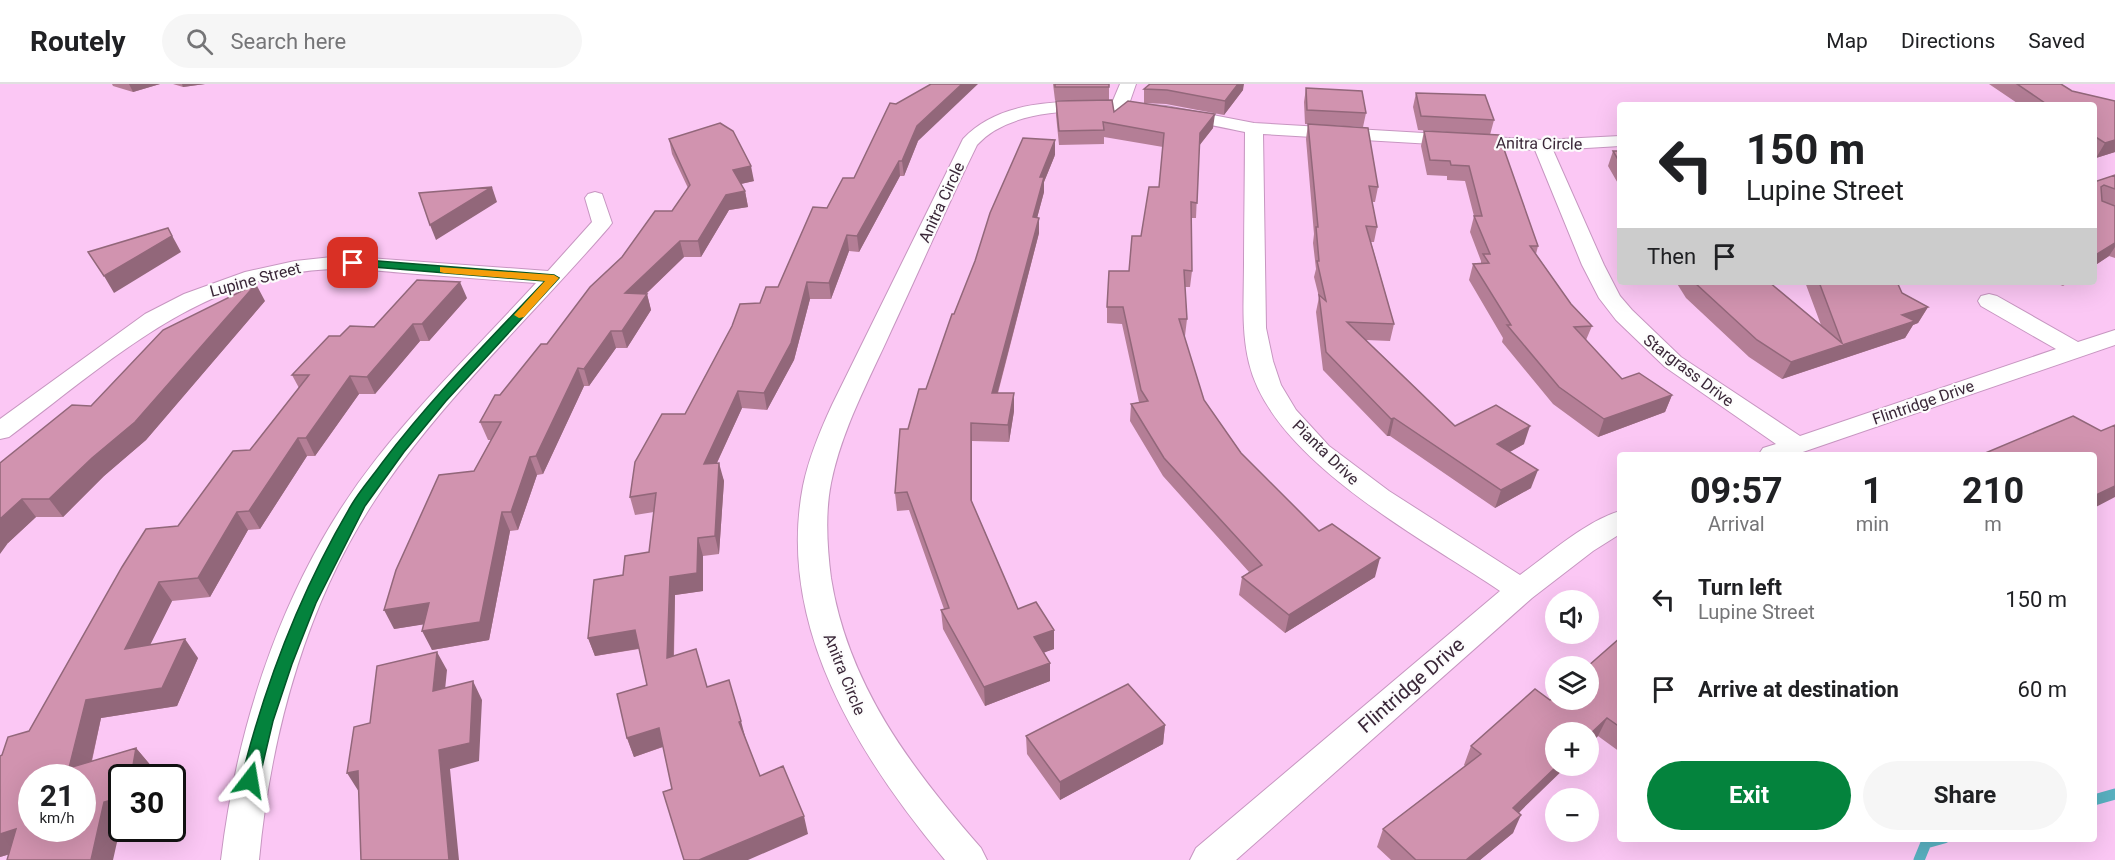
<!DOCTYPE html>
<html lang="en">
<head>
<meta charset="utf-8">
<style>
	:root { --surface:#fff; --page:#f6f6f6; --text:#202124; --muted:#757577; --line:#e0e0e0; --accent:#04833d }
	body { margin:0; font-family:Roboto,sans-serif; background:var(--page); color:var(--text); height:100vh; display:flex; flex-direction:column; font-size:22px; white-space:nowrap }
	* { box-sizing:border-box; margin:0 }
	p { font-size:20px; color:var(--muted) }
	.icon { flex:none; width:33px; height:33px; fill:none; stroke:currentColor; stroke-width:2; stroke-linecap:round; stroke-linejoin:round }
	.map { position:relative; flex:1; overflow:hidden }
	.drawer { position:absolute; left:1617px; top:368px; width:480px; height:390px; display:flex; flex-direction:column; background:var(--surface); border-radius:6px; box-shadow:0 6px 24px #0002 }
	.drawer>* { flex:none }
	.hud { position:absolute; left:1617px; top:18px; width:480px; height:183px; border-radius:6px; box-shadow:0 6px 24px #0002; background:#fff; color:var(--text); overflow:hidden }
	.controls { position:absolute; left:1545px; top:506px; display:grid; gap:12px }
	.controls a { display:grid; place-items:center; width:54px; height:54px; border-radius:50%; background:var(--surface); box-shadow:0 6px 24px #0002; font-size:30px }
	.speed { position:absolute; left:18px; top:680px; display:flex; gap:12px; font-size:30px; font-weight:700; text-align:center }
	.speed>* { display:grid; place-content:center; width:78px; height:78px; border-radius:50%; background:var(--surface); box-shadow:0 6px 24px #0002; line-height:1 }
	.speed small { font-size:15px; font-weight:400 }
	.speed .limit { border:3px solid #111; border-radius:9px; background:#fff; color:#111 }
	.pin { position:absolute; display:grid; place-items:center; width:51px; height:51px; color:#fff; margin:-26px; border-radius:12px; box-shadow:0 3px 9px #0006 }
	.me { position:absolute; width:66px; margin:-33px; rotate:14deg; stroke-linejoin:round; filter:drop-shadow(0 0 4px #0008) }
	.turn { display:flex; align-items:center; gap:21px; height:126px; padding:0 30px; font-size:27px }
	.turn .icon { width:78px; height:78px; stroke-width:2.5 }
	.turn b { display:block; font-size:42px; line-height:51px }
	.then { display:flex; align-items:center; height:57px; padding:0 30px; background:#0003; gap:12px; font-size:22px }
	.eta { display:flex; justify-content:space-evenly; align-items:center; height:102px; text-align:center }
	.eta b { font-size:36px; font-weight:700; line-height:42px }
	.primary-button { display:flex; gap:12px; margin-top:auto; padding:12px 30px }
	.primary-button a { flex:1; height:69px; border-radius:36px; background:var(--accent); color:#fff; font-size:24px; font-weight:700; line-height:69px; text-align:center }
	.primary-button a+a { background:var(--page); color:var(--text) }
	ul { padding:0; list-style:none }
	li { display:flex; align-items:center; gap:18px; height:90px; padding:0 30px }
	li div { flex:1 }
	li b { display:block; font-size:22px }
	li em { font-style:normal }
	header { display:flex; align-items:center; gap:36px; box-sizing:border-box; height:84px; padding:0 30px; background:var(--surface); border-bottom:2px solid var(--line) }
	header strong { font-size:28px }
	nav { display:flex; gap:33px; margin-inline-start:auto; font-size:21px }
	.search { width:420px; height:54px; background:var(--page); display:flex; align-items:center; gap:15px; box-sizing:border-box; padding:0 21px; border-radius:33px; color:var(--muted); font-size:22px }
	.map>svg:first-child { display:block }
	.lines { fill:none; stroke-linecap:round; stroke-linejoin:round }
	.stream { stroke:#59b1c1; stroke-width:11 }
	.minor-casing { stroke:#c796c1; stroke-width:2 }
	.minor { fill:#fff; fill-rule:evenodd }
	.wall { fill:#b47e96 }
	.shaded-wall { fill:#92677a }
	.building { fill:#d193af; stroke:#92677a; stroke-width:1.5; fill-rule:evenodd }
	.route { fill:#04833d; stroke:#035528; stroke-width:1.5 }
	.slow { fill:#f59e0b }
	.labels { text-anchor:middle; stroke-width:4.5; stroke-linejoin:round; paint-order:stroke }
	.street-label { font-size:16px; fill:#3a2738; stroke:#fcfcfc }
	.near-street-label { font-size:20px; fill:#3a2738; stroke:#fcfcfc }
</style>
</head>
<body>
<header>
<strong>Routely</strong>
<div class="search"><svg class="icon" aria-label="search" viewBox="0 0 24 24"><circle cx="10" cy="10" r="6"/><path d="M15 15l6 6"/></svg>Search here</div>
<nav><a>Map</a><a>Directions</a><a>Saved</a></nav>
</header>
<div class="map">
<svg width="2115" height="776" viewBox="0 0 2115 776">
	<rect width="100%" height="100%" fill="#fbc7f4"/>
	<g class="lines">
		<path class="stream" d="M2094,716l21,-6
			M1919,776l7,-17 18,-5"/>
		<g class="minor-casing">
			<path id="minor" d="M1120,0h16l-7,20 37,2 88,17 288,17 78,-4v10l-67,4 51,115 16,31 12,14 49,47 119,79 256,-87 -75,-43 -3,-5 3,-5 8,-2 8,2 81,46 37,-12v15l-318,109h-38l4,-6 13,-4 -111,-77 -49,-47 -17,-22 -17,-33 -47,-115 -272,-16 3,194 7,33 8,24 15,25 33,36 60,45 131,84c29,-21 66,-54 100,-64v23l-27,17 -61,47 -296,262h-46l6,-12 304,-257c-78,-53 -228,-131 -251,-228 -8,-33 -5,-66 -5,-99 0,-44 1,-88 1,-132 -68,-14 -216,-45 -268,13 -30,61 -57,124 -86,186 -22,49 -49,98 -60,152 -6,30 -4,64 0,95 17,107 80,190 150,270l6,12h-42c-86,-103 -169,-234 -142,-374 6,-29 17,-55 29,-81l131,-266c36,-39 99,-39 149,-36z
				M595,108l7,2 10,29 -3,4c-75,87 -161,167 -226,261 -75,108 -112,243 -124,372h-38c17,-143 66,-288 156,-402 49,-62 106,-117 159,-175 -44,-3 -88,-7 -132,-10 -24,-2 -48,-5 -73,-4 -130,6 -223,94 -322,168l-9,2v-20l145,-105 39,-20 61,-22 50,-11 46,-5 207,15 44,-49 -7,-24 3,-4z"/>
		</g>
		<use href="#minor" class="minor"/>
	</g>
	<path class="wall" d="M112,0h48l-27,8 -20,-6z
		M173,0h32l-22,3z
		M1053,0h56v16l5,12 99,16 -14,18 -3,72h-5l1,53 -2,16h-5l2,32 -2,17h-1l20,64 37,53 78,78 56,46 -90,56 -46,-38 3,-18 7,-5 -86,-96 -33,-55 1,-17 8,-2 -17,-78 -15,-1v-16l22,-36 30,-84 4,-40 -59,-10v7l-45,1 -3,-30v-14h38l-39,-1z
		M1989,0h72l11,7 43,10v51l-19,6 -2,-1v-52h-74z
		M1306,4l60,25 -3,14 -58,-3 -1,-22z
		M1144,5l99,1 -19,25 -58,-11 -22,-1z
		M1416,9l78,27 -4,15 -72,-5 -5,-23z
		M1308,40l70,63 -3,15h-3l5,25 -3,15h-3l23,82 -4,17 -24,-1 89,86 69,18 -14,8 21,36 -36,20 -105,-72h-3l-64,-66 -7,-58 3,-15 -5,-20 2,-8 -3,-26 1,-9 -8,-95z
		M1424,47l75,4 39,111 -2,8 35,50 21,22 -6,14 36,39 50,16 -7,17 -67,25 -45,-33 -51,-62 1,-4 -34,-58 4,-16 8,-1v-2l-11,-29 4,-16 -9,-35 -18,-1v-4l-20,-1 -6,-29z
		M669,55l85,42 -13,3 4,7 3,16 -19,3 -28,47h-17l-38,37h1l4,16 -24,38h-11l-27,38h-5l-41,88 -6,1 -19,55 -8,1 -21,109 -57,10 -8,-26 -30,5 80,-158 17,-31h-3l-8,-18 20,-27 47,-51 75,-87 50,-46 16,-23 -16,-34z
		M918,57l-14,35h-4l-41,76 -10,-1 -18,48h-21l-16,61 -27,50 -25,-2 -25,55 7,18 -5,73 -16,2v35l-28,4 -1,61 34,31 38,53 14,36 48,58 -136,-45 -9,-42 -29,10 -7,-19 20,-53 -8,-36 -44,7 -7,-18 35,-63 26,-23 5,-40 -19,3 -5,-18 130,-194 18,-16 49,-79 27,-30z
		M1613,67h7v36l-12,-21z
		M1055,71l-11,27v10l-7,26 2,15 -41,160 16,18 -5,31 -37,-1v62l46,106 36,40 -10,3 6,29 -65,25 -42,-77 -2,-19 3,-1 -35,-99 -12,1 -2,-18 13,-64 18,-40 28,-75z
		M2115,91v83l-6,-2 -15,10v-84z
		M1676,198h93l52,43 -16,-43h92l5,11 26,14 -10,16 -5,2 -8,13 -123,41 -33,-22 -63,-59z
		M2053,198h16l-6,4z
		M467,214l-38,43h-9l-45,53h-16l-44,62h-8l-47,73 -12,1 -38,67 -38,4 -22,44 48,13 -21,48 -76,12 -9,43 44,-13 16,19 -30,10v43l-122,37 2,-102 27,-24 149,-205 72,-76 49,-62 -7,-13 48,-39z
		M265,217l-119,139 -42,36 -41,41h-27l-28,26 -8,-80 91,-57z
		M1620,554v114l-22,-16 -10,10v-14l-69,81 -6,20 -33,27h-89l-14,-13 6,-18 82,-63 -1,-1 7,-19 79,-46z
		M1165,641l-2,19 -103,56 -33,-46 -1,-18z"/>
	<path class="shaded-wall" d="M129,0h31l-27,8z
		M182,0h23l-22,3z
		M962,0h16l-60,57 -14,35 -2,-15 15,-35z
		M1238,0h6l-1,6 -19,25 1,-14z
		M1215,30l-2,14 -15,19 2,-14z
		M1055,56v15l-11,27v10l-11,41v-16l7,-40z
		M2115,56v12l-19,6 9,-15z
		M899,77l1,15 -41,76 -2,-16z
		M751,82l3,15 -18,4 -3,-15z
		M492,103l5,15 -61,38 -6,-15z
		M745,107l3,16 -19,3 -28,47 -3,-16 28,-46z
		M1039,134v15l-46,177 -1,-17z
		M168,144l13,24 -67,41 -10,-17z
		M847,151l2,16 -18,48 -2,-16z
		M680,157l4,16 -55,53 -4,-17z
		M2115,159v4l-6,9 -15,10v-10z
		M460,198l7,16 -38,43 -7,-17z
		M807,198l3,17 -16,61 -27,50 -3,-17z
		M256,200l9,17 -119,139 -42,36 -41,41 -14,-18z
		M647,210l4,16 -24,38 -5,-17z
		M1928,223l-10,16 -5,2 -8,13 -123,41 9,-17 104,-34 7,-13z
		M413,240l7,17 -45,53 -8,-17z
		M611,247l5,17 -27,38 -5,-17z
		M578,284l6,18 -41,88 -7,-18z
		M350,292l9,18 -44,62 -9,-18z
		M738,307l4,17 -34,74 -4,-18z
		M1014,309v18l-5,31 -1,-17z
		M1672,311l-7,17 -67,25 6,-18z
		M1394,334l-4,18h-3l4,-17z
		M971,339l1,18v77l-1,-18z
		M1530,342l-6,18 -33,18 6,-18z
		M298,354l9,18 -47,73 -11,-18z
		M530,373l7,18 -19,55 -7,-18z
		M719,379l5,18 -5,73 -4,-18z
		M1538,386l-7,18 -36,20 6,-18z
		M2115,402v11l-21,11v-12z
		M22,415l14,18 -28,26 -8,11v-35z
		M237,428l11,18 -38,67 -12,-19z
		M502,428l8,19 -21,109 -57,10 -10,-19z
		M698,454l5,18v35l-28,4 -2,81 -6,-18 3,-81z
		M1380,474l-5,19 -90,56 4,-18z
		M159,498l13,19 -33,66 -14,-18z
		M429,519l10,19 -45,7 -10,-19z
		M635,546l7,18 -47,8 -7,-18z
		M1054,546v19l-19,7 -1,-19z
		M185,555l13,19 -21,48 -76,12 -15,68 -17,-18 17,-68z
		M437,568l10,18 -4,40 -10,-19z
		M1050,579v18l-65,25 -1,-19z
		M473,597l9,19 -3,61 -29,8 9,91h-10l-10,-110z
		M1607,634l-9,18 -10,10v-10z
		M741,637l5,19h-2l-5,-18z
		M1165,641l-2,19 -103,56v-18z
		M659,644l6,18 -31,11 -7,-19z
		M136,664l16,19 -2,10h-19z
		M1558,681h10l-63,61 8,-18z
		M358,687l1,21 -12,-19z
		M122,713v23l-9,40h-22l13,-58z
		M1521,731l-8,18 -33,27h-14z
		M804,732l4,18 -60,26h-49z
		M16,745l18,18 -34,10v-23z"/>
	<path class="building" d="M931,0h31l-45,42 -15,35h-3l-42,75 -10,-1 -18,48 -22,-1 -16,61 -27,50 -26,-2 -34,73 15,-1 -4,73 -17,2 -1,35 -27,4 -3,81 29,-9 11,38 22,-7 12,41 -2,1 21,54 23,-10 21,50 -105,44h-15l-21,-68 9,-3 -13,-61 -32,10 -10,-44 30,-9 -12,-55 -47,8 6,-58 29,-5 2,-19 24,-4 7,-59 -26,4 5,-35 27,-48h23l47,-88 8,-22 20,-1 6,-16h12l35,-80 14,1 16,-30h11l36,-75 6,1z
		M1055,0h54v3h-54z
		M1150,0h88l-13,17 -58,-11 -23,-1z
		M2017,0h44l11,7 43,10v39l-10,3 -11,-7v-31h-46z
		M1306,4l56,3 4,22 -59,-3z
		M1416,9l69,2 9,25 -73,-4z
		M1112,16l2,12 14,-11 87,13 -15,19 -3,70 -6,-1 1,69 -8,-1 3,49h-8l25,81 37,53 78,78 13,-7 48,34 -91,57 -47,-38 20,-12 -98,-107 -33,-54 17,-3 -7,-11 -18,-83h-16l2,-36h20l3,-35h9l8,-49h10l5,-54 -61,-11 1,8 -45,1 -3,-30z
		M720,39l13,8 18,35 -18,4 12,21 -19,4 -28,46h-18l-55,52 22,1 -25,37h-11l-27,38 -6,-1 -42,88 -6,1 -19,55h-9l-22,110 -58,9 7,-28 -45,7 12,-40 43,-95 35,-4 27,-49h-21l15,-27h5l41,-51h6l43,-57 32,-30 33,-46h17l18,-26 -21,-46z
		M1308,40l60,4 10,59 -9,-1 8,41 -11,-1 28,98 -47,-2 108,104 41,-21 34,21 -33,18 41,26 -37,20 -107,-72 -3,1 -65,-67 -7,-57 7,6 -9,-40h2l-3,-34h2z
		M1424,47l75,4 39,111h-8l41,58 21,22 -18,1 48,52 17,-6 33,22 -68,24 -45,-32 -52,-62h4l-38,-61 16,-1 -6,-9h7l-16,-38h8l-13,-50 -18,-1 -1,-4 -20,-1z
		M1023,54l32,2 -15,37h4l-11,40 6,1 -47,175h22l-6,32 -37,-2v77l47,109 18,-7 18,28 -20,7 16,26 -66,24 -43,-77 8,-2 -42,-116 -12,1 5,-64h8l11,-40h7l26,-75h2l21,-53 15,-48z
		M1613,67h7v12z
		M2115,91v14l-11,-4 -3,2 1,14 13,5v37l-21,13v-74z
		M492,103l-62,38 -11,-32z
		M168,144l4,8 -68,40 -16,-24z
		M417,196l43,2 -38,42h-9l-46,53 -17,-1 -44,62h-8l-49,73 -12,1 -39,66 -39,4 -34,67 60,-10 -23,49 -76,12 -17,68 67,-20 -5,29h-9v20l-18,5 -13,58h-84l9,-31 -16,5v-78l2,-1 6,-18 21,-6 93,-164 24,-38 32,-3 55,-75 17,-1 59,-75h-17l37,-39h11l10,-10 24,1zM32,693h50v51h-50z
		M1694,198h75l73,61 -23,-61h78l5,11 26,14 -26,8 13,6 -124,41 -34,-22z
		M256,200l-121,138 -43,36 -43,41h-27l-22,20v-56l72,-58 19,1 72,-76z
		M2073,332l28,15 14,-6v61l-21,10v-42h-111z
		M1620,554v89l-13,-9 -19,18v-4h-32v33h2l-45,43 8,7 -55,45h-50l-33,-31 98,-75 -10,-8 64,-57 15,11 6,-5v4h32v-33z
		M437,568l-4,39 40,-10 -3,62 -31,7 10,110h-88l-3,-89 -11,2 7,-46 16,-4 7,-57z
		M1128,600l37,41 -105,57 -34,-46z"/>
	<path class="route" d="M353,175l201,16 5,3 -113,123 -42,51 -39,54 -49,97 -24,61 -19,57 -14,59 -2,6 -7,2 -6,-2 -3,-6c24,-97 60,-190 111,-276 9,-15 20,-27 30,-41 49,-65 107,-123 163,-182l-196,-16v-5z"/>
	<path class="slow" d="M440,183l114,8 5,3 -35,39 -5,1 -5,-3 31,-34 -101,-8 -4,-1z"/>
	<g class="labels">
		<g class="street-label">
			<text transform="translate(1539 59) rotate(1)" y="6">Anitra Circle</text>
			<text transform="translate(941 118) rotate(-65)" y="6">Anitra Circle</text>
			<text transform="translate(255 195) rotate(-15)" y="6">Lupine Street</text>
			<text transform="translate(1689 286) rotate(37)" y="6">Stargrass Drive</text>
			<text transform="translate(1923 318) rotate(-19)" y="6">Flintridge Drive</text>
			<text transform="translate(1326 368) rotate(44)" y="6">Pianta Drive</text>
			<text transform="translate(845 590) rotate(68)" y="6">Anitra Circle</text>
		</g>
		<g class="near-street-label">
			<text transform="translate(1411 601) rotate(-41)" y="7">Flintridge Drive</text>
		</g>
	</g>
</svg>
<div class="controls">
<a><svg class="icon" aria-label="sound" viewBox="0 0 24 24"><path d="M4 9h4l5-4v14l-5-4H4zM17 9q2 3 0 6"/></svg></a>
<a><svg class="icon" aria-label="layers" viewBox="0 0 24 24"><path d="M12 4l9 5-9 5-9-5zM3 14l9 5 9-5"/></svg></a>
<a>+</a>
<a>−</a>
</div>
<div class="speed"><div>21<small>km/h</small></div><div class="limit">30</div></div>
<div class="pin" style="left:353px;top:179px;background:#d93025"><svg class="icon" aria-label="arrive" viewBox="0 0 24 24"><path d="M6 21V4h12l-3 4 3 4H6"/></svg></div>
<svg class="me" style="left:250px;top:696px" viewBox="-20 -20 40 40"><path d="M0-17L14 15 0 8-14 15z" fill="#04833d" stroke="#fff" stroke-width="4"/></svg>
<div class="hud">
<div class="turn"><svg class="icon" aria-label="left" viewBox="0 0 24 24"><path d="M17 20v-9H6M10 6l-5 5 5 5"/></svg><div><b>150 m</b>Lupine Street</div></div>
<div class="then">Then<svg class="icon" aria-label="arrive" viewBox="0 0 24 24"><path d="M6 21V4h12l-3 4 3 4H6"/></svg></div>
</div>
<section class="drawer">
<div class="eta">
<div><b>09:57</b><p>Arrival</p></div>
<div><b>1</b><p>min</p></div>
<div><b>210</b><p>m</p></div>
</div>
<ul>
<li><svg class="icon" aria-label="left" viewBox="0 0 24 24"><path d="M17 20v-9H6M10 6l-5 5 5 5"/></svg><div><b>Turn left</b><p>Lupine Street</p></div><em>150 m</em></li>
<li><svg class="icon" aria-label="arrive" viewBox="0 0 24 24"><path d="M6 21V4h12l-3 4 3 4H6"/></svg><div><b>Arrive at destination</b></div><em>60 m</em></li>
</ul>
<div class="primary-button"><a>Exit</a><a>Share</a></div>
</section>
</div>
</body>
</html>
